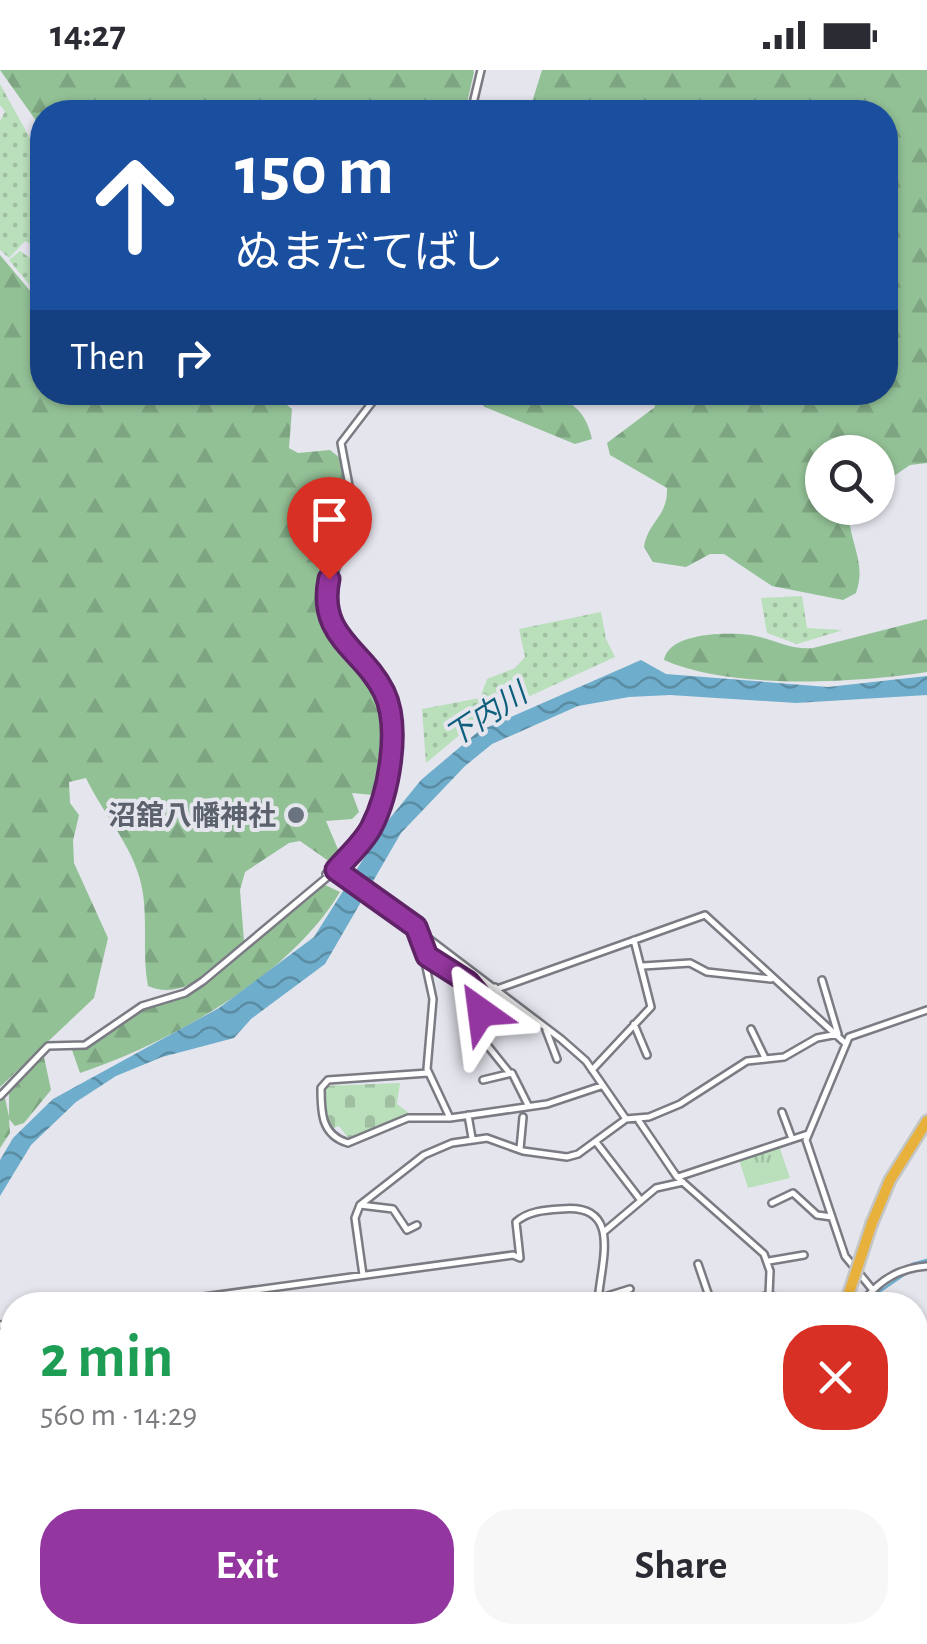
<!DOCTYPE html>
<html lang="en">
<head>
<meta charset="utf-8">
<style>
	:root { --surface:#fff; --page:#f7f7f7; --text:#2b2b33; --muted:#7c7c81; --accent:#94369f }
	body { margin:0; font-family:"Alegreya Sans","Noto Sans JP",sans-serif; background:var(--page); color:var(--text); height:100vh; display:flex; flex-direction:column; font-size:38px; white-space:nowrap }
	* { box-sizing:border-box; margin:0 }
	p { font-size:32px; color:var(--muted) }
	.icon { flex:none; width:55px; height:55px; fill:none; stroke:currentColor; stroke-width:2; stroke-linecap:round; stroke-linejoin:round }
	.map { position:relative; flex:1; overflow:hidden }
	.side { position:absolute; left:0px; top:1222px; width:928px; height:352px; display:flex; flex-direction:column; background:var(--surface); border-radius:40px 40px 0 0; box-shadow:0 2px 8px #0004 }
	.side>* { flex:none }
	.banner { position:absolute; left:30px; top:30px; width:868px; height:305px; border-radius:40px; box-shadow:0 2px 8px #0004; background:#1a4fa0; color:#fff; overflow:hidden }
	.controls { position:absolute; left:805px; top:365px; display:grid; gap:20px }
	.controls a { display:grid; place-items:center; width:90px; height:90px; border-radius:50%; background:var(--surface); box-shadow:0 2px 8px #0004; font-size:50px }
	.pin { position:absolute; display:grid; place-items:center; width:85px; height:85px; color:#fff; margin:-102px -42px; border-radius:50% 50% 50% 0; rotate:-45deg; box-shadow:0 0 10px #0007 }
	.pin .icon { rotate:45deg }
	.me { position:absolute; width:110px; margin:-55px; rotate:329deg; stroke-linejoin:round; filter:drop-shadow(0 0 8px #0008) }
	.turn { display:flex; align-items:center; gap:35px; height:210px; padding:0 40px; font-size:45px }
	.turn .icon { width:130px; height:130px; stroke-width:2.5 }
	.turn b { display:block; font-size:70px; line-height:85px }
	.then { display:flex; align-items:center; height:95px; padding:0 40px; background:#0003; gap:20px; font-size:38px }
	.round { display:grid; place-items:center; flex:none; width:105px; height:105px; border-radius:40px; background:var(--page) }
	.headline { display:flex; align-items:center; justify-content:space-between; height:170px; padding:0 40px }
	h1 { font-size:60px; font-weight:700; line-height:75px; color:#1e9e55 }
	.primary-button { display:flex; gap:20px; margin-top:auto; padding:20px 40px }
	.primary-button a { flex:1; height:115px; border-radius:40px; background:var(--accent); color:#fff; font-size:40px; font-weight:700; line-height:115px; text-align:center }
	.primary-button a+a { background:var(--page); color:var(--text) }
	.status { display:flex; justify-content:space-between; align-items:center; height:70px; padding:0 50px; background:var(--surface); direction:ltr }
	.status svg { height:28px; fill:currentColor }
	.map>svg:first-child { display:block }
	.grass { fill:url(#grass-dots) }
	.forest { fill:url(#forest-firs) }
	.cemetery { fill:url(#cemetery-stones) }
	.park { fill:url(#park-tufts) }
	.water { fill:url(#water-waves) }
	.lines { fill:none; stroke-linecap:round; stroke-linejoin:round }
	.stream { stroke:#6eadcb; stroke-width:2.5 }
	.street-casing { stroke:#7b7c83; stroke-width:10 }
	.secondary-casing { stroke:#7b7c83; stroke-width:12 }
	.highway-casing { stroke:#c4c5c5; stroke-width:15 }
	.street { stroke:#fff; stroke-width:5 }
	.secondary { stroke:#f8e8c4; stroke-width:8 }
	.highway { stroke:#e7b13c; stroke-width:10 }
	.rail-casing { stroke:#646569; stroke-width:6 }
	.rail { stroke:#e4e5ed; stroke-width:2.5; stroke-dasharray:8; stroke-linecap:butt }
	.highway-bridge-casing { stroke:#c4c5c5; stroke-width:15; stroke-linecap:butt }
	.highway-bridge { stroke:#e7b13c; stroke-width:10 }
	.route-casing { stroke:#602367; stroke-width:25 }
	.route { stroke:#94369f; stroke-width:18 }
	.worship-dot { fill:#6b7280; stroke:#e4e5ed; stroke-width:4 }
	.labels { text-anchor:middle; stroke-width:8; stroke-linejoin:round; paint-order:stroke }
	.worship-label { font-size:28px; font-weight:bold; fill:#5b616d; stroke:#e4e5ed; text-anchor:end }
	.water-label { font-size:30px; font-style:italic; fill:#0e5f7d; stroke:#e4e5ed }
</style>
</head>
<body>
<div class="status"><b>14:27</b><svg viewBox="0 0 49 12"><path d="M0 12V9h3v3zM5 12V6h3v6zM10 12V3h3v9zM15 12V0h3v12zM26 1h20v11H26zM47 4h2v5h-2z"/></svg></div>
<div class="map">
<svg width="927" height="1574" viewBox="0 0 927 1574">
	<defs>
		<pattern id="grass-dots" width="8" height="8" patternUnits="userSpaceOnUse" patternTransform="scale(2.5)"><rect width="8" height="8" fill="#badfbb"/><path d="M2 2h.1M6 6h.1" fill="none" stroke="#9fbfa0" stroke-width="1.8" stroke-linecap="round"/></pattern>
		<pattern id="forest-firs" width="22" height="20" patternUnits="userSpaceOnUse" patternTransform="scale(2.5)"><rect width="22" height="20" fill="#93c196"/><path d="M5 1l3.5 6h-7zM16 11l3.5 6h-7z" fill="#7ea581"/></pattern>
		<pattern id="cemetery-stones" width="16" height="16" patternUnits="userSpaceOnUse" patternTransform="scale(2.5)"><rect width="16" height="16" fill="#badfbb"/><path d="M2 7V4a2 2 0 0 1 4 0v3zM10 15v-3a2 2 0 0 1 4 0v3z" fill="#9fbfa0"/></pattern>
		<pattern id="park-tufts" width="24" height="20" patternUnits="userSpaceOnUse" patternTransform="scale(2.5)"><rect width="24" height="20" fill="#badfbb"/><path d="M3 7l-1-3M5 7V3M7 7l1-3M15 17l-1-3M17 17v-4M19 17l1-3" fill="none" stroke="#9fbfa0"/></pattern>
		<pattern id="water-waves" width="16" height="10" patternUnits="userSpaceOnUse" patternTransform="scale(2.5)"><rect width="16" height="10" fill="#6eadcb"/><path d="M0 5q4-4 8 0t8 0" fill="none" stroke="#5a8ca4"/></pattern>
	</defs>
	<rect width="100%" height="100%" fill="#e4e5ed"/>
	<path class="grass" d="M0,14l42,76v90l-17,-9 -16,17 -9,-8v-129l5,-10 -5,-6z
		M20,181l22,15v34l-33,-40z
		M802,526l5,32 36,2 -46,14 -30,-11 -6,-35z
		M601,542l5,27 9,18 -96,44 -27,7 -66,55 -4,-54 58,-11 7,-19 28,-11 10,-11 -6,-28z"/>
	<path class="forest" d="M0,0h473l1,2 -9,40h-423v17z
		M542,0h385v393l-17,2 -32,22v-35h-56v56h36l-9,11c3,28 17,46 7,74l-13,7 -71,-14 -48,-32h-14l-24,13 -33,-5 -9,-15c4,-26 24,-30 23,-59l-57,-33 -3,-12 48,-36 -3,-14 233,-1v-280h-356z
		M0,185l42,50v87l230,1 20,16 -3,39 9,5 32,-3 10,8c16,73 1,73 -22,138l24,53 42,50 5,25 -12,65 -4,6 -21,-2 7,19 -7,7 -26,2 14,33 -10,8 -30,-21 -11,2 -44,29 -5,18 4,51c-24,25 -61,61 -96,45 -7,-37 2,-74 -9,-110 -10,-34 -38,-66 -53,-98l-17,4 1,21 9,12 -6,26 1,22 34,75 -14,60 -94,89z
		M471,323c47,-1 109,-13 121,46l-17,5 -90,-37z
		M927,549v53c-72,11 -196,18 -263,-12 5,-28 64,-28 87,-25 23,4 38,15 62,13z
		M323,814l17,8c-50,84 -168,150 -260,181l-8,-23c30,-9 45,-28 71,-42 20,-11 41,-11 61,-23z
		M44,987l7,33 -27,33 -9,3 -6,-7 1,14 -10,15v-49l5,-1 4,19v-24z"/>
	<path class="cemetery" d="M400,1013l-3,21 16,12 -63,24 -11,-14 -8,3 -6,-10v-33z"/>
	<path class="park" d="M779,1076l11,32 -42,10 -9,-28z"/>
	<path class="water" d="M641,590l25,14 162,13 99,-11v19l-131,8 -126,-8 -41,2 -51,9 -86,38 -27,22 -64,67 -76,131 -74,55 -17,19 -72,19 -46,19 -40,26 -45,43 -31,51v-36l13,-22 40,-39 166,-91 95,-71 72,-114 35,-43 58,-49z
		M915,1547h12v27h-104l-26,-11 118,-1z
		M217,1562h406v1l-61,5 -417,6z"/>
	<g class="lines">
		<path class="stream" d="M912,1194l15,-4
			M869,1229l39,-27"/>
		<g class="street-casing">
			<path id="street" d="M471,42l10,-42
				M337,799l224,170 25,22 40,58
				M326,804l31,-31
				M418,860l15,69 -6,70 23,49
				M427,886l29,15 18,21 21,-5
				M643,896l47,-3 17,9 64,7
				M822,910l16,54
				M497,919l208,-74 140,128
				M477,924l4,18 10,15
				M634,954l13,31
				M751,959l14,29
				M546,960l11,29
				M487,975l21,26
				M592,1000l59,-63 -17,-67
				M428,1003l-100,7 -7,8c0,24 0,47 27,55l60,-25h42l97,-14 54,-18
				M483,1010l29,-7 16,32
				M0,1026l48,-50 37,-1 57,-39 43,-13 18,-12 134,-112 39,-53 17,-83 -5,-28 -12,-26 -29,-31 -22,-50 30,-81 -14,-74 39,-51
				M782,1042l10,27
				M468,1045l4,23
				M639,1051l38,56 87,77 6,17 -1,24
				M596,1072l43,56
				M520,1079l3,-32
				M678,1107l130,-43
				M772,1133l21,-10 24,22 15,2
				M360,1135l33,4 14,21 10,-5
				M605,1161l51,-43 27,-6
				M769,1191l35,-6
				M698,1194l14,41
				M363,1205l-8,-57 5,-13 64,-50 28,-12 35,-5 36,13 44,6 11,-3 48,-35 23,-2 31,-13 67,-43 37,-4 33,-19 21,-4
				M872,1219l-27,-33 -39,-116 43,-103 78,-27
				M598,1229l32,-10
				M145,1235l368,-50 7,3 -4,-36c12,-11 29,-12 45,-13 66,-7 37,61 37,96
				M731,1235l38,-10 39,10
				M861,1235c16,-24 37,-37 66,-39
				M0,1255l12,-2
				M915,1370l12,-2"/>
		</g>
		<g class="secondary-casing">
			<path id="secondary" d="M915,1414l12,-1
				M731,1574l8,-12"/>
		</g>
		<g class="highway-casing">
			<path id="highway" d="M872,1153l18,-43 37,-59
				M702,1574l7,-12"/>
		</g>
		<use href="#street" class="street"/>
		<use href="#secondary" class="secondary"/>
		<use href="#highway" class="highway"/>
		<g class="rail-casing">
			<path id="rail" d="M915,1282l12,-2
				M0,1410l12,-2"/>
		</g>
		<use href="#rail" class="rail"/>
		<g class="highway-bridge-casing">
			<path id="highway-bridge" d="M845,1235l27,-82"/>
		</g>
		<use href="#highway-bridge" class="highway-bridge"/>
	</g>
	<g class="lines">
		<g class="route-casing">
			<path id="route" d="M329,509c-12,58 34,70 55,113 17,35 5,102 -13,136 -8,15 -23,28 -35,42l80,57 11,29 41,26 10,12 3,18"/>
		</g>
		<use href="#route" class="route"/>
	</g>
	<circle class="worship-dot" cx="296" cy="745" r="10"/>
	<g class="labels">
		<g class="worship-label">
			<text x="276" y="755">沼舘八幡神社</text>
		</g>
		<g class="water-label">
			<text transform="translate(486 645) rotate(-33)" y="10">下内川</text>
		</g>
	</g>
</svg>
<div class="controls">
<a><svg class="icon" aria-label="search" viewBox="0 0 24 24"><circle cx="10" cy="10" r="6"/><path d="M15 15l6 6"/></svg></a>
</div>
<div class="pin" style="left:329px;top:509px;background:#d93025"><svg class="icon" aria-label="arrive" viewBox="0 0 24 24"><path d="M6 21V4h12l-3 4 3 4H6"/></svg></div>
<svg class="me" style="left:481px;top:942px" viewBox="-20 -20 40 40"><path d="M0-17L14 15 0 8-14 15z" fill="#94369f" stroke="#fff" stroke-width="4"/></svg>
<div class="banner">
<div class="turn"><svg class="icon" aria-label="ahead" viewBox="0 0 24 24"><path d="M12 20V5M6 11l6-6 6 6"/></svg><div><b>150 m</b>ぬまだてばし</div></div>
<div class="then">Then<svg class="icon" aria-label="right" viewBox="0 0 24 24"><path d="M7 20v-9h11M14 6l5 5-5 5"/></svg></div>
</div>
<section class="side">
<div class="headline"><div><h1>2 min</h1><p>560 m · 14:29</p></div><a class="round" style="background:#d93025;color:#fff"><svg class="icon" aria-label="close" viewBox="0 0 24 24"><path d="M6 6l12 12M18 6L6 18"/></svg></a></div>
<div class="primary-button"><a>Exit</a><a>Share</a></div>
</section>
</div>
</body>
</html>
